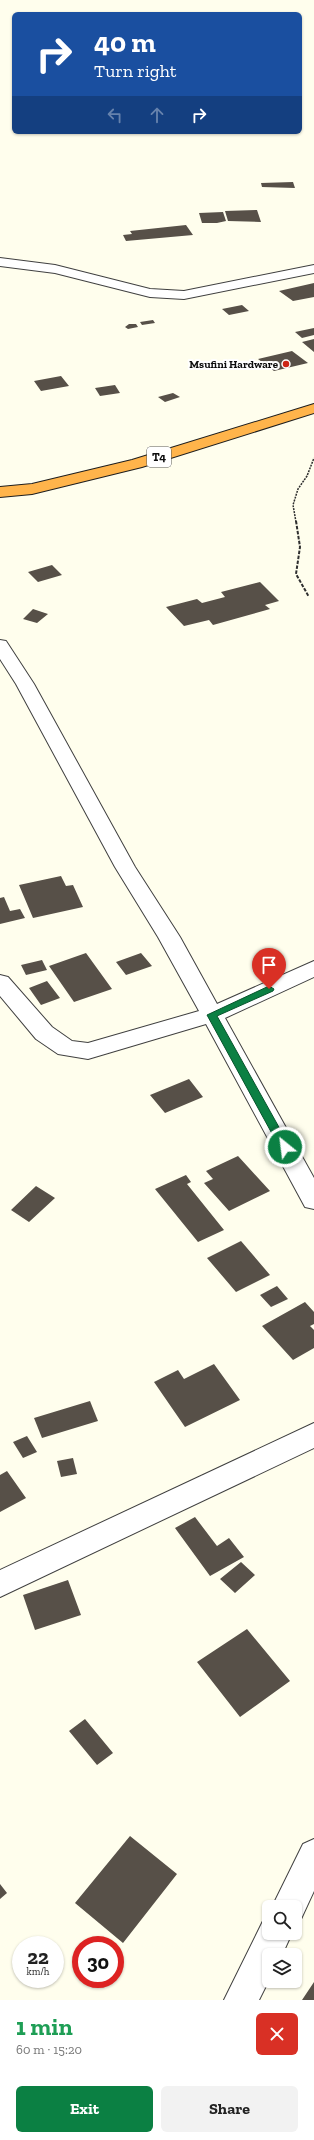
<!DOCTYPE html>
<html lang="en">
<head>
<meta charset="utf-8">
<style>
	:root { --surface:#fff; --page:#f2f2f2; --text:#222; --muted:#767676; --accent:#0b8043 }
	body { margin:0; font-family:"Zilla Slab",serif; background:var(--page); color:var(--text); height:100vh; display:flex; flex-direction:column; font-size:15px; white-space:nowrap }
	* { box-sizing:border-box; margin:0 }
	p { font-size:13px; color:var(--muted) }
	.icon { flex:none; width:22px; height:22px; fill:none; stroke:currentColor; stroke-width:2; stroke-linecap:round; stroke-linejoin:round }
	.map { position:relative; height:2000px; overflow:hidden }
	.sheet { display:flex; flex-direction:column; background:var(--surface); flex:1 }
	.sheet>* { flex:none }
	.hud { position:absolute; left:12px; top:12px; width:290px; height:122px; border-radius:6px; box-shadow:0 1px 3px #0004; background:#1a4fa0; color:#fff; overflow:hidden }
	.controls { position:absolute; left:262px; top:1900px; display:grid; gap:8px }
	.controls a { display:grid; place-items:center; width:40px; height:40px; border-radius:6px; background:var(--surface); box-shadow:0 1px 3px #0004; font-size:20px }
	.speed { position:absolute; left:12px; top:1936px; display:flex; gap:8px; font-size:20px; font-weight:700; text-align:center }
	.speed>* { display:grid; place-content:center; width:52px; height:52px; border-radius:50%; background:var(--surface); box-shadow:0 1px 3px #0004; line-height:1 }
	.speed small { font-size:10px; font-weight:400 }
	.speed .limit { border:6px solid #d22; background:#fff; color:#111 }
	.pin { position:absolute; display:grid; place-items:center; width:34px; height:34px; color:#fff; margin:-41px -17px; border-radius:50% 50% 50% 0; rotate:-45deg; box-shadow:0 0 4px #0007 }
	.pin .icon { rotate:45deg }
	.me { position:absolute; width:44px; margin:-22px; rotate:331deg; stroke-linejoin:round; filter:drop-shadow(0 0 3px #0008) }
	.turn { display:flex; align-items:center; gap:14px; height:84px; padding:0 16px; font-size:18px }
	.turn .icon { width:52px; height:52px; stroke-width:2.5 }
	.turn b { display:block; font-size:28px; line-height:34px }
	.lanes { display:flex; align-items:center; height:38px; padding:0 16px; background:#0003; justify-content:center; gap:20px; direction:ltr }
	.lanes .off { opacity:.35 }
	.round { display:grid; place-items:center; flex:none; width:42px; height:42px; border-radius:6px; background:var(--page) }
	.overview { display:flex; align-items:center; justify-content:space-between; height:68px; padding:0 16px }
	h1 { font-size:24px; font-weight:700; line-height:30px; color:#1e9e55 }
	.button { display:flex; gap:8px; margin-top:auto; padding:8px 16px }
	.button a { flex:1; height:46px; border-radius:6px; background:var(--accent); color:#fff; font-size:16px; font-weight:700; line-height:46px; text-align:center }
	.button a+a { background:var(--page); color:var(--text) }
	.map>svg:first-child { display:block }
	.building { fill:#575048 }
	.lines { fill:none; stroke-linecap:round; stroke-linejoin:round }
	.street-casing { stroke:#404040; stroke-width:2 }
	.highway-casing { stroke:#1e1e1e; stroke-width:2 }
	.path-far1 { stroke:#2f2f2f; stroke-width:1.5; stroke-dasharray:2 1; stroke-linecap:butt }
	.path { stroke:#2f2f2f; stroke-width:2; stroke-dasharray:3.5 1.5; stroke-linecap:butt }
	.street { fill:#fff; fill-rule:evenodd }
	.highway { fill:#ffb44b; fill-rule:evenodd }
	.route { fill:#0b8043; stroke:#07532c }
	.poi-dot { fill:#cc2516; stroke:#fff; stroke-width:1.5 }
	.labels { text-anchor:middle; stroke-width:4; stroke-linejoin:round; paint-order:stroke }
	.far-poi-label { font-size:11px; font-weight:bold; fill:#0d0d0d; stroke:#fff; text-anchor:end }
	.shield { fill:#fff; stroke:#565656; stroke-width:1 }
	.shield-label { font-size:12px; font-weight:bold; fill:#0d0d0d }
</style>
</head>
<body>
<div class="map">
<svg width="314" height="2000" viewBox="0 0 314 2000">
	<rect width="100%" height="100%" fill="#fffeed"/>
	<path class="building" d="M293,182l2,6 -33,-1 -1,-4z
		M257,210l4,12 -33,-1 -3,-10z
		M223,212l3,9 -9,2h-15l-3,-10z
		M186,225l7,10 -67,6 -3,-6 9,-1 -2,-3z
		M314,283v14l-21,4 -14,-10z
		M242,305l7,6 -20,4 -7,-6z
		M153,320l2,3 -13,2 -2,-3z
		M129,324h7l2,3 -10,2 -3,-2z
		M314,328v7l-12,3 -7,-6z
		M314,339v13l-12,-10z
		M292,351l16,12 -34,8 -16,-12z
		M61,376l8,10 -28,5 -7,-10z
		M115,385l5,8 -20,3 -5,-8z
		M173,393l7,4 -15,5 -7,-5z
		M52,565l10,10 -24,7 -10,-10z
		M260,582l19,19 -14,4 5,4 -57,16 -4,-5 -25,6 -18,-19 31,-8 5,4 23,-6 -4,-5z
		M33,609l15,5 -11,9 -14,-4z
		M61,876l5,10 7,-1 10,22 -50,11 -14,-33z
		M4,897l6,14 10,-2 5,9 -25,6v-26z
		M86,953l26,36 -38,13 -25,-36z
		M141,953l11,13 -26,9 -10,-13z
		M42,960l5,10 -21,5 -5,-10z
		M47,981l13,17 -19,7 -12,-17z
		M189,1079l14,18 -38,16 -15,-18z
		M238,1156l32,35 -41,20 -25,-28 9,-4 -7,-8z
		M186,1175l5,7 -4,2 37,46 -26,12 -43,-53z
		M36,1186l19,12 -26,24 -18,-12z
		M241,1241l29,34 -34,17 -29,-34z
		M277,1286l11,13 -17,8 -11,-12z
		M305,1302l9,10v12l-4,2 4,4v18l-21,12 -31,-34z
		M214,1364l26,36 -55,27 -31,-45 24,-12 6,9z
		M90,1401l8,20 -56,17 -8,-20z
		M27,1436l10,16 -14,6 -10,-16z
		M73,1458l4,16 -16,3 -4,-16z
		M7,1471l19,27 -26,14v-37z
		M195,1517l22,29 12,-8 15,19 -34,19 -35,-48z
		M241,1562l14,13 -20,18 -15,-14z
		M68,1580l13,35 -46,15 -12,-35z
		M247,1629l43,52 -50,36 -43,-55z
		M85,1719l28,34 -16,12 -28,-34z
		M130,1836l47,38 -54,69 -48,-40z
		M0,1884l7,9 -7,6z
		M314,1982v18h-12z"/>
	<g class="lines">
		<g class="street-casing">
			<path id="street" d="M0,258l55,7 95,24 34,2 130,-26v8l-130,26 -34,-2 -95,-24 -55,-7z
				M0,640l6,1 28,43 101,183 45,70 37,67 97,-43v16l-89,41 89,160v31l-9,-2 -99,-183 -118,35 -30,-5 -22,-15 -36,-43v-21l8,2 44,50 20,14 16,2 111,-32 -41,-74 -43,-70 -99,-183 -16,-25z
				M314,1423v25l-314,149v-27z
				M314,1839v52l-13,28 -6,2v-14h-23l31,-63z
				M269,1919v14h23l-10,22h-13v25l-10,20h-35l39,-79z"/>
		</g>
		<g class="highway-casing">
			<path id="highway" d="M314,404v9l-172,54 -110,27 -32,3v-10l32,-3 100,-24z"/>
		</g>
		<path class="path-far1" d="M296,522l-3,-17 5,-16 9,-13 7,-18"/>
		<path class="path" d="M296,521l4,26 -4,27 13,23"/>
		<use href="#street" class="street"/>
		<use href="#highway" class="highway"/>
	</g>
	<path class="route" d="M269,986l5,3 -1,2 -56,25 73,131 -5,4 -4,-1 -74,-135z"/>
	<circle class="poi-dot" cx="286" cy="364" r="4"/>
	<g class="labels">
		<g class="far-poi-label">
			<text x="278" y="368">Msufini Hardware</text>
		</g>
		<rect class="shield" x="147" y="447" width="24" height="20" rx="3"/>
		<g class="shield-label">
			<text x="159" y="461">T4</text>
		</g>
	</g>
</svg>
<div class="controls">
<a><svg class="icon" aria-label="search" viewBox="0 0 24 24"><circle cx="10" cy="10" r="6"/><path d="M15 15l6 6"/></svg></a>
<a><svg class="icon" aria-label="layers" viewBox="0 0 24 24"><path d="M12 4l9 5-9 5-9-5zM3 14l9 5 9-5"/></svg></a>
</div>
<div class="speed"><div>22<small>km/h</small></div><div class="limit">30</div></div>
<div class="pin" style="left:269px;top:989px;background:#d93025"><svg class="icon" aria-label="arrive" viewBox="0 0 24 24"><path d="M6 21V4h12l-3 4 3 4H6"/></svg></div>
<svg class="me" style="left:285px;top:1147px" viewBox="-20 -20 40 40"><circle r="17" fill="#0b8043" stroke="#fff" stroke-width="3"/><path d="M0-11L8 9 0 5-8 9z" fill="#fff"/></svg>
<div class="hud">
<div class="turn"><svg class="icon" aria-label="right" viewBox="0 0 24 24"><path d="M7 20v-9h11M14 6l5 5-5 5"/></svg><div><b>40 m</b>Turn right</div></div>
<div class="lanes"><svg class="icon off" aria-label="left" viewBox="0 0 24 24"><path d="M17 20v-9H6M10 6l-5 5 5 5"/></svg><svg class="icon off" aria-label="ahead" viewBox="0 0 24 24"><path d="M12 20V5M6 11l6-6 6 6"/></svg><svg class="icon" aria-label="right" viewBox="0 0 24 24"><path d="M7 20v-9h11M14 6l5 5-5 5"/></svg></div>
</div>
</div>
<section class="sheet">
<div class="overview"><div><h1>1 min</h1><p>60 m · 15:20</p></div><a class="round" style="background:#d93025;color:#fff"><svg class="icon" aria-label="close" viewBox="0 0 24 24"><path d="M6 6l12 12M18 6L6 18"/></svg></a></div>
<div class="button"><a>Exit</a><a>Share</a></div>
</section>
</body>
</html>
